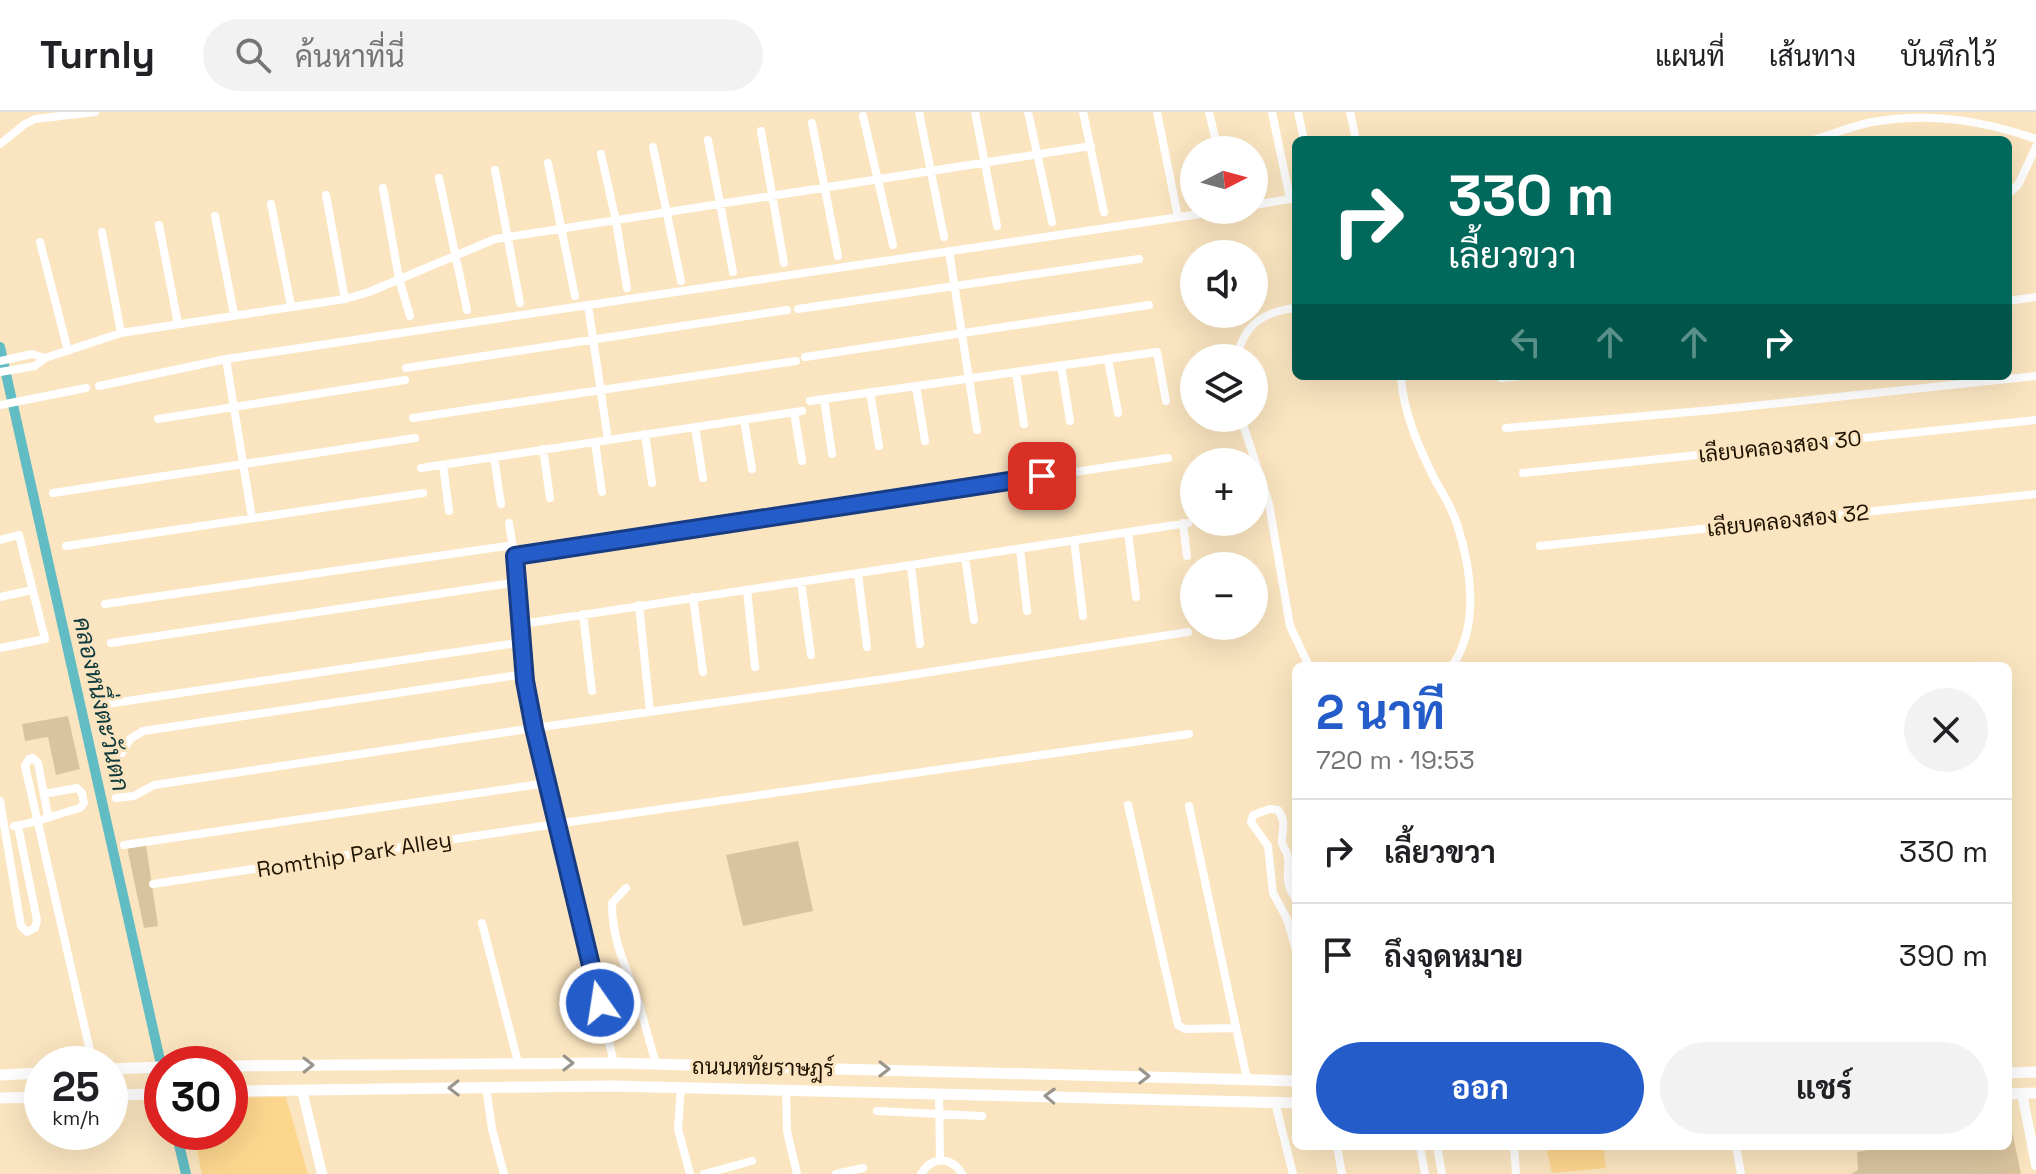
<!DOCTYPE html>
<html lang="th">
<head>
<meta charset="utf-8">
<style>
	:root { --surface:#fff; --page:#f2f2f2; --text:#202124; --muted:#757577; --line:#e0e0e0; --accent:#245cca }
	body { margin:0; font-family:"Space Grotesk",Sarabun,sans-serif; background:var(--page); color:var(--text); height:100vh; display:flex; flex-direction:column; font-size:30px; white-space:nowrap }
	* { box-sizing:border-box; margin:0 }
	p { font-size:26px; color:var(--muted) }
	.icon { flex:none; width:44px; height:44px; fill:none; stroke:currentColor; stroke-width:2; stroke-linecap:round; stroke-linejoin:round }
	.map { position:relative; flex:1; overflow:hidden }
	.details { position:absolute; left:1292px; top:550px; width:720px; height:488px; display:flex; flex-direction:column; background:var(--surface); border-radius:12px; box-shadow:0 8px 32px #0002 }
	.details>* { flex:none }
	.banner { position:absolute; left:1292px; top:24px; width:720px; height:244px; border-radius:12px; box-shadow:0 8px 32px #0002; background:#00695c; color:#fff; overflow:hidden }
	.needle { width:52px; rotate:84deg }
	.fabs { position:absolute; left:1180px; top:24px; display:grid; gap:16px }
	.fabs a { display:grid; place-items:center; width:88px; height:88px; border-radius:50%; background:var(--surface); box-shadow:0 8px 32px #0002; font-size:40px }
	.speed { position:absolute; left:24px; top:934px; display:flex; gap:16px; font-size:40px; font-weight:700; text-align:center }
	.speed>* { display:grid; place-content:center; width:104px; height:104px; border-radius:50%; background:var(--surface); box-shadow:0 8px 32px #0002; line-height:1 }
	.speed small { font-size:20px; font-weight:400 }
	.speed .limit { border:12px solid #d22; background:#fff; color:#111 }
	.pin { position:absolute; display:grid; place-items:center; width:68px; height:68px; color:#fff; margin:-34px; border-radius:16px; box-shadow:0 4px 12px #0006 }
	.me { position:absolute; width:88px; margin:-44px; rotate:347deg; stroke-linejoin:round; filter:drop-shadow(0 0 6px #0008) }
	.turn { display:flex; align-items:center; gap:28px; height:168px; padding:0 24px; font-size:36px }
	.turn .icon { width:104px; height:104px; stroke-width:2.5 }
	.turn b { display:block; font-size:56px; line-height:68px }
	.lanes { display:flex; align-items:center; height:76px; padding:0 24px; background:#0003; justify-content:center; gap:40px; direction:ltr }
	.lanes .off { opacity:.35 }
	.round { display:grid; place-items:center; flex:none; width:84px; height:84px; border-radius:42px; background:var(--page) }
	.head { display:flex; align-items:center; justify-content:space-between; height:136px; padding:0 24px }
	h1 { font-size:48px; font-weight:700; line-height:60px; color:var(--accent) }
	.cta { display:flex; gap:16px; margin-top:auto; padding:16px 24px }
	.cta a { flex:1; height:92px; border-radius:48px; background:var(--accent); color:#fff; font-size:32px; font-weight:700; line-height:92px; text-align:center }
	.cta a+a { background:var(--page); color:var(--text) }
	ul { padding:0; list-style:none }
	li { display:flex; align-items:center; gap:24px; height:104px; padding:0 24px; border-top:2px solid var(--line) }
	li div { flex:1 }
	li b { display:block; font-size:30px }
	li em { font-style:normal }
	header { display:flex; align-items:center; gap:48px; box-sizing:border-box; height:112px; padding:0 40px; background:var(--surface); border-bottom:2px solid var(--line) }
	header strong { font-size:38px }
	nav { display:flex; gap:44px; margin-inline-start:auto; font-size:28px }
	.search { width:560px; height:72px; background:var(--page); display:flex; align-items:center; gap:20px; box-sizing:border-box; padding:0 28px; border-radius:44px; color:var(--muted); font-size:30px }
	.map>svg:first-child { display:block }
	.built { fill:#fdd68e }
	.green { fill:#d9c49e }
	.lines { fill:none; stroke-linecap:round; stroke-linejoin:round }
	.canal { stroke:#62bcc3; stroke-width:10 }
	.minor { stroke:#fff; stroke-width:8 }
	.tertiary { stroke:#fff; stroke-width:10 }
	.secondary { stroke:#fff; stroke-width:11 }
	.oneway { stroke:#9a958c }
	.route-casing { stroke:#173c83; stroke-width:20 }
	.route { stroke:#245cca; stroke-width:14 }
	.labels { text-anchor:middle; stroke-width:6; stroke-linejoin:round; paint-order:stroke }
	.street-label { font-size:22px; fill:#1f1300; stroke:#fbe5c0 }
	.water-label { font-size:24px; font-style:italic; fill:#0d393c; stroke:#fbe5c0 }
</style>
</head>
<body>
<header>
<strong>Turnly</strong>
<div class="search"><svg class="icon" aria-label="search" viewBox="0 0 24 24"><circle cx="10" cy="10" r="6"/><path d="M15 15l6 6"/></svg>ค้นหาที่นี่</div>
<nav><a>แผนที่</a><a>เส้นทาง</a><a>บันทึกไว้</a></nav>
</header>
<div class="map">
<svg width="2036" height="1062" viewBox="0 0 2036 1062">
	<rect width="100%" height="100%" fill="#fbe5c0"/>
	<path class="built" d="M286,985l22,77h-106l-9,-42h37v-34z
		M1546,1034h57l3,22 -54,5z"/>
	<path class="green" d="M68,604l12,53 -24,6 -8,-38 -23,4 -3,-17z
		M798,729l15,70 -70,15 -17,-71z
		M146,733l12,81 -14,2 -17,-81z
		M2008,1000l13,62h-170l7,-4 -1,-18 19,-3v-3h132z"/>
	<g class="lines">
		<path class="canal" d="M0,235l162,722
			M176,1020l10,42"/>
		<path class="minor" d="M919,0l25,125
			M975,0l22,114
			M1028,0l24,110
			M1083,0l21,100
			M1157,0l21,105
			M1209,0l9,38
			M1272,0l18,87
			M1298,0l6,28
			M1350,0l6,28
			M863,4l30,129
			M812,11l26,133
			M761,19l23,132
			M708,28l25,132
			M1813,28c20,-6 39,-14 59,-18 58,-10 109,-2 164,17
			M0,32l25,-20 10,-5 60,-7
			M653,35l28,134
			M601,42l15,67 11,67
			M548,51l27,133
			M495,58l25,133
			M439,66l28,132
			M383,76l16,91 11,37
			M2008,82l10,-9 18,-38
			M326,83l19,104
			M271,92l20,102
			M1254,93l42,-7
			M215,104l19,98
			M159,113l19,99
			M102,120l19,101
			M40,130l28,109
			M949,139l28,179
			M2008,189l28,-4
			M588,193l20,135
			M798,197l341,-50
			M805,245l344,-52
			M1237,246c6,-33 27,-47 59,-50
			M226,247l26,159
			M1108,247l10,54
			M0,249l32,-7 13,4
			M1061,253l9,56
			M406,256l381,-58
			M0,260l35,-6 10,-8 76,-25 224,-34 24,-7 126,-53 596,-93
			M1016,260l8,52
			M1401,264c2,36 18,72 34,104 8,14 17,28 22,44 14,43 23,102 -5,142
			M1501,266l22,-2
			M99,274l127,-27 1001,-149
			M916,274l9,55
			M870,280l9,54
			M824,287l8,55
			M810,289l347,-49 9,49
			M0,293l86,-17
			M794,300l8,49
			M413,306l383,-57
			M1241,306l28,86 21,122 19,40
			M158,307l247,-39
			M744,308l8,49
			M695,315l8,51
			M1506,316l207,-18 323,-34
			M645,322l7,49
			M595,330l7,50
			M543,337l7,49
			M494,345l7,47
			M443,353l6,46
			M421,356l381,-57
			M1523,361l513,-53
			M53,381l362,-55
			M509,411c12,68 12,137 25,205l80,335
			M1183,411l4,33
			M1128,420l8,65
			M0,428l19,-5 26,104 -45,9
			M1074,428l9,76
			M66,434l357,-53
			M1540,434l496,-52
			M1020,437l7,62
			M515,444l653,-98
			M965,445l9,63
			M911,454l9,78
			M858,462l9,73
			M801,470l10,73
			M747,478l8,77
			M0,485l32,-7
			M693,485l10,75
			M105,492l408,-59
			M639,493l11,107
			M583,502l9,77
			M522,512l666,-101
			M111,531l407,-61
			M100,593l424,-63
			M122,641l8,-14 13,-8 382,-57
			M116,686l18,-2 20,-11 380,-57 351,-49 303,-47
			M0,689l21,125 6,6 8,-4 2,-8 -19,-94
			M1128,693l50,220 7,4 51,-1
			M1189,694l58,273
			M48,704l-10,-53 -5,-5 -4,1 -4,7 68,298
			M14,714c23,-3 43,-12 66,-18l4,-5 -2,-10 -5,-5 -33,6
			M124,733l423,-62
			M153,772l403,-60 633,-90
			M626,776l-14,15c0,40 15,65 27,101 6,20 11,40 17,60
			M1296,787c-15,-21 -4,-27 -9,-45 -1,-4 -5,-8 -5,-12 0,-13 5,-20 -4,-32l-8,-1 -17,6 -2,7 17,24 5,47 14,26 9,31
			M482,811l36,139
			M486,975l6,42 12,45
			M681,976l-3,41 12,45
			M786,977l1,42 10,43
			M939,981l1,67
			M1275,990l18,72
			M877,999l105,5
			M1337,1034l5,28
			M1420,1034l5,28
			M1437,1034l5,28
			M1514,1034l2,28
			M1736,1034l5,28
			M704,1062l48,-13
			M836,1062l27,-6
			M921,1062c11,-18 30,-18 41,0"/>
		<path class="tertiary" d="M302,978l20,84
			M2022,981l14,72"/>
		<path class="secondary" d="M230,954l384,-3 682,18
			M110,957l52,-2
			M2008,961l28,-1
			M0,963l42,-2
			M230,979l382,-5 684,17
			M2008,982l28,-1
			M110,983l52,-1
			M0,986l42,-1"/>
	</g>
	<defs><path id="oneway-chevron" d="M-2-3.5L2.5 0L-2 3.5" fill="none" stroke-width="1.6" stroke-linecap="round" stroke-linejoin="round" transform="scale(2)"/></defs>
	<g class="oneway">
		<use href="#oneway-chevron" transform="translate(568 951) rotate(1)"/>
		<use href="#oneway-chevron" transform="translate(308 953) rotate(-1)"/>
		<use href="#oneway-chevron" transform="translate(884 957) rotate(1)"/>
		<use href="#oneway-chevron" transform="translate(1144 964) rotate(1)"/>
		<use href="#oneway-chevron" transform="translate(454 976) rotate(179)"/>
		<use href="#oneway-chevron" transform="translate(1050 984) rotate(-178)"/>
	</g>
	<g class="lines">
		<g class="route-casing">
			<path id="route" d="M600,891l-66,-275 -9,-47 -10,-125 527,-80"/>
		</g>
		<use href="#route" class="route"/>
	</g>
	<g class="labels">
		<g class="street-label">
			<text transform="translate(1780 334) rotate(-6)" y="8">เลียบคลองสอง 30</text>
			<text transform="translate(1788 408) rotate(-6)" y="8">เลียบคลองสอง 32</text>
			<text transform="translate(354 742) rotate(-9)" y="8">Romthip Park Alley</text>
			<text transform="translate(763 955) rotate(1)" y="8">ถนนหทัยราษฎร์</text>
		</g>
		<g class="water-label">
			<text transform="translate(101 592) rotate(77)" y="8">คลองหนึ่งตะวันตก</text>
		</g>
	</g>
</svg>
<div class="fabs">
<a><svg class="needle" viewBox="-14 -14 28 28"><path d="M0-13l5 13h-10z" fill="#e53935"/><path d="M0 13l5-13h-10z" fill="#757577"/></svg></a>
<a><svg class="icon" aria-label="sound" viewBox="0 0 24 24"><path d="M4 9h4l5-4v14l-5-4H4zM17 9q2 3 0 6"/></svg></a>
<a><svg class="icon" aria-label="layers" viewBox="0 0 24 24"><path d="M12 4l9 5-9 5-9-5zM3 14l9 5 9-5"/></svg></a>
<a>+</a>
<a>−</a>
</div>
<div class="speed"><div>25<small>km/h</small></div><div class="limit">30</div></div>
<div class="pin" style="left:1042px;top:364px;background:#d93025"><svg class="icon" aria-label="arrive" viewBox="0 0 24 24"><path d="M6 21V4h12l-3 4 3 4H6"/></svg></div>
<svg class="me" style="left:600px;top:891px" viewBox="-20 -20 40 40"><circle r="17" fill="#245cca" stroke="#fff" stroke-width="3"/><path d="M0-11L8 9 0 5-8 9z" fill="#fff"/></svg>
<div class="banner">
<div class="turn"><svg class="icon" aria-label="right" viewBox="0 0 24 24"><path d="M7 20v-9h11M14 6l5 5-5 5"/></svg><div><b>330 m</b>เลี้ยวขวา</div></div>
<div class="lanes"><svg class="icon off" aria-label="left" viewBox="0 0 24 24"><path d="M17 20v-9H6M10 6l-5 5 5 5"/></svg><svg class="icon off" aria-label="ahead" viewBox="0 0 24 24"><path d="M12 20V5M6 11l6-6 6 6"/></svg><svg class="icon off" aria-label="ahead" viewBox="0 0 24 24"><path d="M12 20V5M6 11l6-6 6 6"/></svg><svg class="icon" aria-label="right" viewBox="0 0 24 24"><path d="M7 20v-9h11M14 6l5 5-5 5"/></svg></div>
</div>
<section class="details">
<div class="head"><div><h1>2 นาที</h1><p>720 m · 19:53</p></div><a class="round"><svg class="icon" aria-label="close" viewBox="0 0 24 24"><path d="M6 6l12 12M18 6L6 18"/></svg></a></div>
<ul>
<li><svg class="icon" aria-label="right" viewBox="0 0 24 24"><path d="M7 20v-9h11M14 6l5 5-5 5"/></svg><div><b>เลี้ยวขวา</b></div><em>330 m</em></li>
<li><svg class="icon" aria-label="arrive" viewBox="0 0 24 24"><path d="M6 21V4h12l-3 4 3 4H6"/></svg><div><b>ถึงจุดหมาย</b></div><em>390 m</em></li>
</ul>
<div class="cta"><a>ออก</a><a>แชร์</a></div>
</section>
</div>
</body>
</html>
